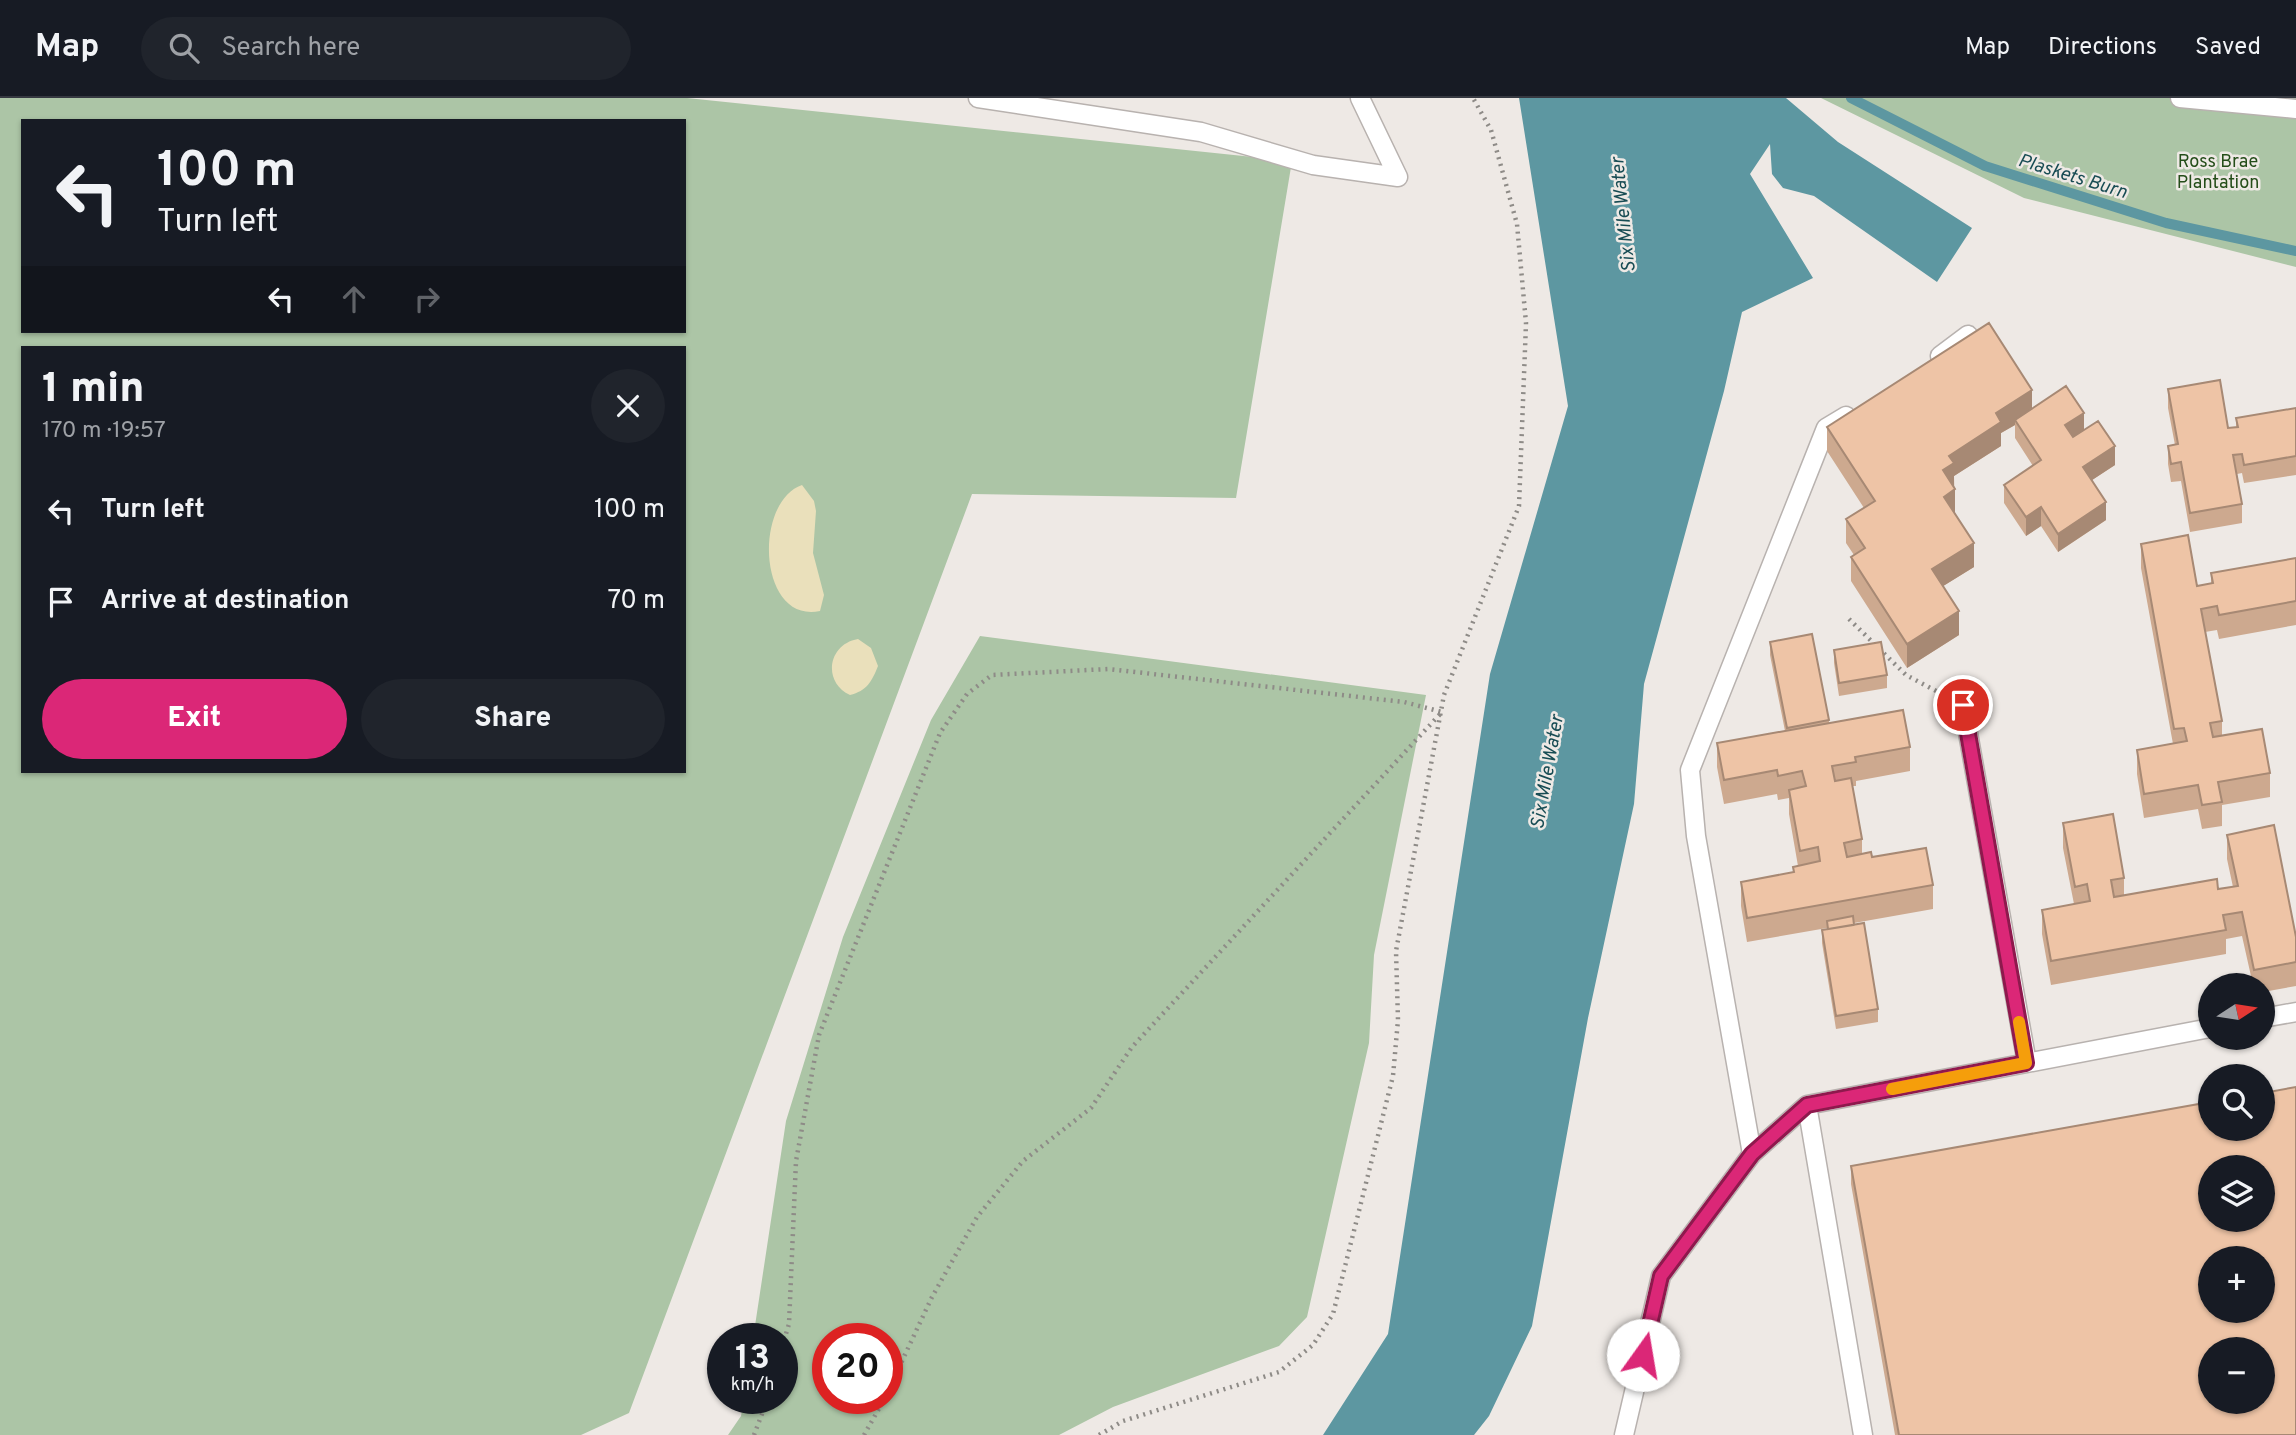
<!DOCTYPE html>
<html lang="en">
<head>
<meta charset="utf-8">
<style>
	:root { --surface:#171b24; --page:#20242c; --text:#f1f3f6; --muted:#9ea1a6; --line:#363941; --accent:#db2777 }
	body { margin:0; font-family:Overpass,sans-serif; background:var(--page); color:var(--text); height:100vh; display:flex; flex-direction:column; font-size:26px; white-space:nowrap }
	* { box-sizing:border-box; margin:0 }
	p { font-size:23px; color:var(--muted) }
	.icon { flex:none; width:38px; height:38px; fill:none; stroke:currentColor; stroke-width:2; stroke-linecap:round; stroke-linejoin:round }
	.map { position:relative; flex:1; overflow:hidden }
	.side { position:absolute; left:21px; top:248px; width:665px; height:427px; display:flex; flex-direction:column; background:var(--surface); border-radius:0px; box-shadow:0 2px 5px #0004 }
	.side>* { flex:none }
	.guide { position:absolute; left:21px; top:21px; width:665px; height:214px; border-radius:0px; box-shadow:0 2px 5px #0004; background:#171b24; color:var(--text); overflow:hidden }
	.needle { width:46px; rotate:78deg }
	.buttons { position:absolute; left:2198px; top:875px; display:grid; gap:14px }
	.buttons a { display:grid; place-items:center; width:77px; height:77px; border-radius:50%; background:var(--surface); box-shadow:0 2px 5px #0004; font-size:35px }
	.speed { position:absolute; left:707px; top:1225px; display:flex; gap:14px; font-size:35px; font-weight:700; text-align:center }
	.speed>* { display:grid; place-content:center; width:91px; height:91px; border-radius:50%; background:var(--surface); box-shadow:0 2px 5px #0004; line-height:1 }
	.speed small { font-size:18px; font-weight:400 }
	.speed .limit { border:10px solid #d22; background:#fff; color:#111 }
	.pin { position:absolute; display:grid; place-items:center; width:60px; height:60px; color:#fff; margin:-30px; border:4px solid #fff; border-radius:50%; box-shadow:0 2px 7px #0007 }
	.me { position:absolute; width:77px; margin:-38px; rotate:13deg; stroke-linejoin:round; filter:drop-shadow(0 0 5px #0008) }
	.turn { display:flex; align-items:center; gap:24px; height:147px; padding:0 21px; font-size:32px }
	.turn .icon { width:91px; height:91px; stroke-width:2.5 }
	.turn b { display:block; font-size:49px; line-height:60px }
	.lanes { display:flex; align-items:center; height:66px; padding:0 21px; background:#0003; justify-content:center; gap:35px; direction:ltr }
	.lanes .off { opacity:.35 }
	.round { display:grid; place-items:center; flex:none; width:74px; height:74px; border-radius:37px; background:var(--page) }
	.summary { display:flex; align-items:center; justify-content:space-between; height:119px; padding:0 21px }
	h1 { font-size:42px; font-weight:800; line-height:52px }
	.cta { display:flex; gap:14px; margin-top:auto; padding:14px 21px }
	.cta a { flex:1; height:80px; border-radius:42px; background:var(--accent); color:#fff; font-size:28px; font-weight:800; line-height:80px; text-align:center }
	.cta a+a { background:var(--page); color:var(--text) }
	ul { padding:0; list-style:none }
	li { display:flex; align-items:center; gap:21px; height:91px; padding:0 21px }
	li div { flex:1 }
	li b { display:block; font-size:26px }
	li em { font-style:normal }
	header { display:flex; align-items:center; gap:42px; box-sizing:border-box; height:98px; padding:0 35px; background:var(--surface); border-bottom:2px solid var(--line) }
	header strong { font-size:33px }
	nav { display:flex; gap:38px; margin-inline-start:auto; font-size:24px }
	.search { width:490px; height:63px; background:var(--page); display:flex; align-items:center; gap:18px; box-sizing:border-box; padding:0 24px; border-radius:38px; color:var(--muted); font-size:26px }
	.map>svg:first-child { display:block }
	.green { fill:#acc5a6; fill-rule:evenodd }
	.sand { fill:#eae0bb }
	.water { fill:#5d97a1 }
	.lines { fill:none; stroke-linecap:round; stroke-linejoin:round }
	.stream { stroke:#5d97a1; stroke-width:10 }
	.service-casing { stroke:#b8b2af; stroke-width:21 }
	.path { stroke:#8e8b87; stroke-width:4.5; stroke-dasharray:2 5; stroke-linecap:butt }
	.service { stroke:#fff; stroke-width:18 }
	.wall { fill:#cda98f }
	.shaded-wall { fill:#a78974 }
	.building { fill:#eec4a6; stroke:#a78974; stroke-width:2; fill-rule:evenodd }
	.route-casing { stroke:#8e194d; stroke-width:18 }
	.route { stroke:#db2777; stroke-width:12 }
	.slow { stroke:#f59e0b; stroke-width:12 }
	.labels { text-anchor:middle; stroke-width:5; stroke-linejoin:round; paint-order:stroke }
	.park-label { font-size:18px; fill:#244d19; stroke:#eee9e5 }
	.water-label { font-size:19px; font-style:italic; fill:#184c54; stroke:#eee9e5 }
</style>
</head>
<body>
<header>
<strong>Map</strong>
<div class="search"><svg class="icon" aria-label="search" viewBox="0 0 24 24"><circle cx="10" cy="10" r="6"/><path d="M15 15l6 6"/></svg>Search here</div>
<nav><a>Map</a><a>Directions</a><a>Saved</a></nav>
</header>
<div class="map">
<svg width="2296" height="1337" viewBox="0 0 2296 1337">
	<rect width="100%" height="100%" fill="#eee9e5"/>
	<path class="green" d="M0,0h687l605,63 -56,337 -264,-4 -343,919 -48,22h-581zM23,23h661v210h-661zM23,250h661v424h-661z
		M1821,0h475v169l-272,-69z
		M980,538l446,59 -52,260 -5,88 -62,274 -28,29 -166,61 -54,28h-331l13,-19 3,-18h38v-59h-29l33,-218 57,-184 88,-217zM828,1241h59v59h-59z"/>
	<path class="sand" d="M802,387l12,16 2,10 -3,42 11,42 -4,16c-62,13 -67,-109 -18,-126z
		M858,541l13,9 7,18c-6,15 -11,25 -28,29 -28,-13 -22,-51 8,-56z"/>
	<path class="water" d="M1519,0h267l52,44 134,86 -35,54 -123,-86 -31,-8 -11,-14 -2,-30 -20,30 63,104 -71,34 -18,79 -80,293 -10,120 -46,214 -56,308 -43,90 -15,19h-151l65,-101 102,-660 78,-268z"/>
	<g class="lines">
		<path class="stream" d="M1851,0l134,68 181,57 130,28"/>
		<g class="service-casing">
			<path id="service" d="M978,0l223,34 112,33 85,12
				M1360,0l38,79
				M2180,0l116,11
				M1940,258l28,-21
				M1963,607l64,358
				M2263,920l33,-6
				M1807,1007l56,330
				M1752,1056l-56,-318 -6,-66 136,-342 20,-12
				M1624,1337l37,-159 91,-122 55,-49 403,-77"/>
		</g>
		<path class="path" d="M1849,521l57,56 34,18
			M782,1249l7,-23 7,-163 23,-126 121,-302 27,-39 25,-19 116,-6 296,33 38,10 -310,335 -41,61 -68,53 -46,56 -45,80 -45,96
			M754,1337l14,-37
			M864,1337l21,-37
			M1099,1337l24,-14 156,-49 34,-27 20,-31 60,-238 5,-56 -2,-69 48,-256 75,-189 7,-183 -9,-99 -26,-94 -18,-32"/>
		<use href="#service" class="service"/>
	</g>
	<path class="wall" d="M2168,291l60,39 8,-1v-9l60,-10v67l-52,8 -2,-10 -5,1 5,30v19l-52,9 -9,-51 -10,1 -3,-18v-18l7,-1 -7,-37z
		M2032,310l52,23 31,34 -23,15 14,40 -48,32 -17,-26 -15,10 -22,-33v-18l29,-19 -18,-28v-13l-14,8v13l-47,30 1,38 19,53 -31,19 16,49 -52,33 -56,-87v-24l3,-2 -8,-12v-24l18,-11 -37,-57v-24z
		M2141,446l56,42 14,-2v-11l85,-15v67l-77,14 -2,-9 -12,2 17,89v14l48,38v24l-48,8v21l-20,3 -4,-20 -54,9 -7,-44v-24l36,-6 -32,-176z
		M1770,544l59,78v4l81,23v24l-54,10v5h-4l10,53v15l10,3 61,28v24l-79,14 24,86v13l-42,7 -14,-86v-13l5,-1v-1l-80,14 -6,-36v-24l52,-10v-5l5,-1 -9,-52v-16l-11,2 -1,-6 -53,10 -7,-37v-24l68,-12 -15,-76z
		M1834,552l53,25v13l-48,8 -5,-33z
		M2063,725l61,55v17l94,-6 15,-2 -6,-28v-24l69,102v49l-33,6v-7h-10l-11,-49 -16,3v15l-175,31 -9,-51v-24l32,-6 -11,-56z
		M1851,1068l445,269h-401l-44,-251z"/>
	<path class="shaded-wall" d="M2032,292v24l-17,6v5l-14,8v13l-47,30v11l-11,-17 6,-14 47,-43z
		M2084,315v18l-19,13v-19z
		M2115,348v19l-32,21v-19z
		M1955,391v24l-11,8v-24z
		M2106,404v18l-48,32v-18z
		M2041,409v19l-15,10v-19z
		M1974,445v24l-42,26v-24z
		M1959,513v24l-52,33v-24z"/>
	<path class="building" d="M1989,225l43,67 -36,23 5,9 -52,34 5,7 -11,7 12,19 -11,8 30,46 -42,26 27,42 -52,33 -56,-87 14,-9 -19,-29 29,-18 -48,-74z
		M2220,282l8,48 10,-1 -2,-9 60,-10v48l-52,9 -2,-11 -9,1 9,49 -52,9 -9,-51 -10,2 -3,-18 10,-2 -10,-55z
		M2066,288l18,27 -19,12 8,12 25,-16 17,25 -32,21 23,35 -48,32 -17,-27 -15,10 -22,-32 37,-25 -26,-40z
		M2188,437l9,51 16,-3 -2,-10 85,-15v43l-77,14 -2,-9 -16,3 21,112 -12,2 3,14 49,-8 8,44 -52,9 4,20 -20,3 -4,-20 -54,9 -7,-44 50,-9 -3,-13 -10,1 -33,-185z
		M1812,536l17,86 -42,8 -17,-86z
		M1881,544l6,33 -48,8 -5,-33z
		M1903,612l7,37 -55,10 1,5 -24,4 3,15 16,-3 11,61 -18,4 3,14 24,-5 1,5 54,-9 7,37 -186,33 -6,-36 53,-10 -1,-5 27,-6 -2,-14 -18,4 -11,-61 17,-4 -4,-15 -24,5 -1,-6 -53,10 -7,-37z
		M2113,716l11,64 -13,2 3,17 103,-18 1,10 20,-3 -11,-51 47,-10 22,112v25l-42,8 -12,-58 -19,3 3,15 -175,31 -9,-51 48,-9 -3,-17 -12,3 -12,-64z
		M1853,818l1,9 -26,4 -1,-8z
		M1864,825l14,86 -42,7 -14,-86z
		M2296,989v348h-397l-48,-269 359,-64v27h53v-36zM2210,1069h53v53h-53zM2210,1160h53v53h-53zM2210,1251h53v53h-53z"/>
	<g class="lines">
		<g class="route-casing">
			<path id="route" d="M1643,1257l18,-79 91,-122 55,-49 219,-42 -63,-358"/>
		</g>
		<use href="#route" class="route"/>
		<path class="slow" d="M1892,991l134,-26 -7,-41"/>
	</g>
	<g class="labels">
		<g class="park-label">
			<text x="2218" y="69">Ross Brae<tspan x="2218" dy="21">Plantation</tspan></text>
		</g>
		<g class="water-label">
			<text transform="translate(2073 77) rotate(17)" y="7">Plaskets Burn</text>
			<text transform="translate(1622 117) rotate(-96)" y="7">Six Mile Water</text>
			<text transform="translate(1546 674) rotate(-80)" y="7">Six Mile Water</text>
		</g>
	</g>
</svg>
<div class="buttons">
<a><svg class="needle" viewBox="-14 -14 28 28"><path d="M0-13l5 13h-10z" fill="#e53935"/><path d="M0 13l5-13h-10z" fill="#9ea1a6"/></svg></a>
<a><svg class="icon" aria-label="search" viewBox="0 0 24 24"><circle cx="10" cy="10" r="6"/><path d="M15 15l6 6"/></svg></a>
<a><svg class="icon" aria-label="layers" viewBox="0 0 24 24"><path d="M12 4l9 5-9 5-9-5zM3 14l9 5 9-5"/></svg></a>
<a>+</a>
<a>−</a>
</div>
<div class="speed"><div>13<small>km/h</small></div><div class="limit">20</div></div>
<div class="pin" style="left:1963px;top:607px;background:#d93025"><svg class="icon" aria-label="arrive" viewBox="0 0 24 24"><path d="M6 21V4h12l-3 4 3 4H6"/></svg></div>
<svg class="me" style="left:1643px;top:1257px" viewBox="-20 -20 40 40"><circle r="19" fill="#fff"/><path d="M0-13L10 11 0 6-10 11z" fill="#db2777"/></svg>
<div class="guide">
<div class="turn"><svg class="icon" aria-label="left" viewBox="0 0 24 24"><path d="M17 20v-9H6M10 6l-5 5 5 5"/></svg><div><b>100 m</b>Turn left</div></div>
<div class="lanes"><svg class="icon" aria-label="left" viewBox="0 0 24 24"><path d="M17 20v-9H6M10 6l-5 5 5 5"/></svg><svg class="icon off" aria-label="ahead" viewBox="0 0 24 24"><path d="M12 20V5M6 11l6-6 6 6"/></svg><svg class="icon off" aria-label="right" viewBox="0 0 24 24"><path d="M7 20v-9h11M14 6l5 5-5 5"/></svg></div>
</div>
<section class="side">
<div class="summary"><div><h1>1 min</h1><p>170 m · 19:57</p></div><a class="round"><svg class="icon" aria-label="close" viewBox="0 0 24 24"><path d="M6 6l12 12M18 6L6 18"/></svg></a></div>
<ul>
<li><svg class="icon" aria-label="left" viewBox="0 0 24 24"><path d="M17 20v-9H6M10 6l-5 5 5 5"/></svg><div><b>Turn left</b></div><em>100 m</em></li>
<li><svg class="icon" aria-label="arrive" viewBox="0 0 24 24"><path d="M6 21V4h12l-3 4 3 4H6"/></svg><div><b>Arrive at destination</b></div><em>70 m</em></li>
</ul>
<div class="cta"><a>Exit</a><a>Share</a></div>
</section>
</div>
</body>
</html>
